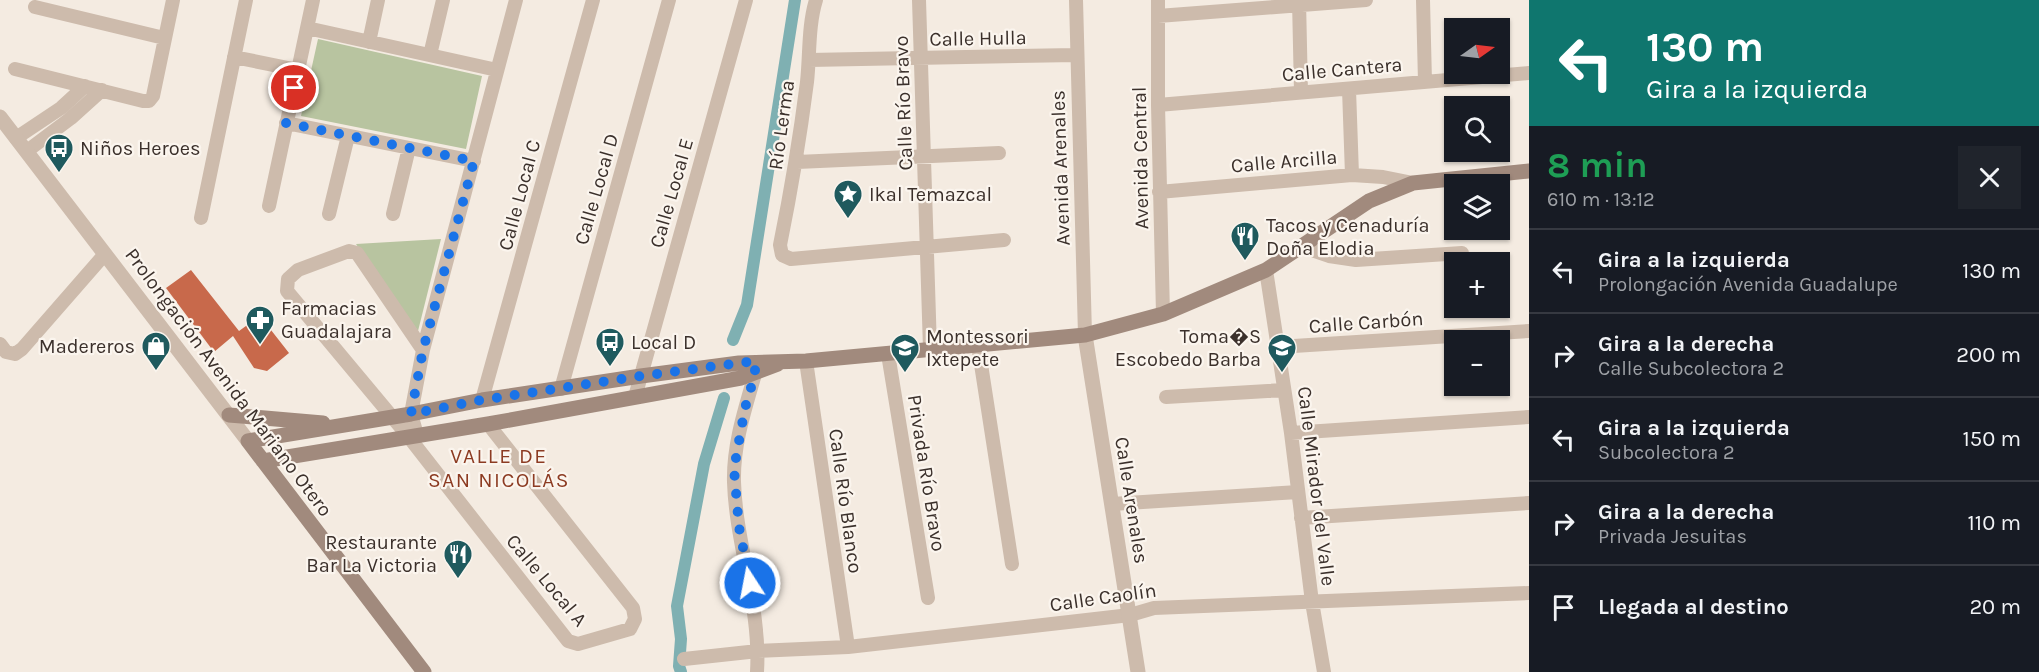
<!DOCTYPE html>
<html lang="es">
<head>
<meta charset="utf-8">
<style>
	:root { --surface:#171b24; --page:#20242c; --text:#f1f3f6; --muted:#9ea1a6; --line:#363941 }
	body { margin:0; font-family:Karla,sans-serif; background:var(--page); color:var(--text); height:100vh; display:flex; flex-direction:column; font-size:22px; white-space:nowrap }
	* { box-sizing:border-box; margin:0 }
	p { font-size:20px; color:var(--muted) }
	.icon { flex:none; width:33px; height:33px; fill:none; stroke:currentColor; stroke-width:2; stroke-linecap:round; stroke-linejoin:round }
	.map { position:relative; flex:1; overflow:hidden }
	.side { display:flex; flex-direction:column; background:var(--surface); width:510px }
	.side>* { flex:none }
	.banner { background:#0f766e; color:#fff; overflow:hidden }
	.needle { width:39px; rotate:76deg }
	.controls { position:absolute; left:1444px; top:18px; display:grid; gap:12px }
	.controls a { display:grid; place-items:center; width:66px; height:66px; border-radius:0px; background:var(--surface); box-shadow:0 2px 4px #0004; font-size:30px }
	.pin { position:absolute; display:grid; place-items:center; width:51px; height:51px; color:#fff; margin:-26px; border:3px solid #fff; border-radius:50%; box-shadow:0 2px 6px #0007 }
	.me { position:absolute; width:66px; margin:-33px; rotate:349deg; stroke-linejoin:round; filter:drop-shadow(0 0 4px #0008) }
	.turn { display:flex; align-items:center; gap:21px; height:126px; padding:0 18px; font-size:27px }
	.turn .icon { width:78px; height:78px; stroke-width:2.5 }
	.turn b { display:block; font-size:42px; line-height:51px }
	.round { display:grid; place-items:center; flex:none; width:63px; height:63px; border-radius:0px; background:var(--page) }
	.overview { display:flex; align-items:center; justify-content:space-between; height:102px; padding:0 18px }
	h1 { font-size:36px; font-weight:700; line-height:45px; color:#1e9e55 }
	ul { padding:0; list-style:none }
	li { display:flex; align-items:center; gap:18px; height:84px; padding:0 18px; border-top:2px solid var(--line) }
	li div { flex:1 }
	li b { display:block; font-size:22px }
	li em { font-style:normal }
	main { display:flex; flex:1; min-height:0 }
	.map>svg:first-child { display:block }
	.green { fill:#b8c4a0 }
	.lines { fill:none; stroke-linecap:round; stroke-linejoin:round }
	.canal { stroke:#7fb0b2; stroke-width:12 }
	.building { fill:#c8694b }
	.minor { stroke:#cdbbac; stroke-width:14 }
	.tertiary { stroke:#cdbbac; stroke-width:15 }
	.secondary { stroke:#a18a7d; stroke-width:15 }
	.route { stroke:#1a73e8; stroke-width:10; stroke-dasharray:0 18 }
	.labels { text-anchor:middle; stroke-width:4.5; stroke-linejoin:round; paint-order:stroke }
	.street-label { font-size:20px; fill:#3b302b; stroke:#fbf5ee }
	.poi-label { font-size:20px; fill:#3b302b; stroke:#fbf5ee; text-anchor:start }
	.neighbourhood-label { font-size:21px; letter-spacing:1.5px; fill:#8c3b22; stroke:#fbf5ee }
</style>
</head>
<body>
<main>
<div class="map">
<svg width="1529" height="672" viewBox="0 0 1529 672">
	<rect width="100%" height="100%" fill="#f4ebe1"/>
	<path class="green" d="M318,39l164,37 -16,73 -165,-33z
		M441,239l-23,92 -62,-87z"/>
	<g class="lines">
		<path class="canal" d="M733,340l14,-35 48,-305
			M681,672l-2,-6 2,-27 -4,-33 27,-142 20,-66"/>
	</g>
	<path class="building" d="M191,270l48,61 21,-15 29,37 -22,18 -13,-3 -21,-32 -19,16 -48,-64z"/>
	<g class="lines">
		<path class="minor" d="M816,0c-8,26 -6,55 -9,82 -7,55 -16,109 -27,163l2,10 9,4 213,-19
			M919,0l11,349
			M1076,0l9,335
			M1158,0v105l5,209
			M1299,0l2,92
			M1423,0l2,82
			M35,7l129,31
			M1158,16l208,-16
			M307,28l190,42
			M369,42l9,-42
			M430,55l13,-55
			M234,57l64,13
			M809,60l267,-5
			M15,69l128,32h6l4,-5 20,-96
			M1349,89l3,86
			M1158,105l371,-32
			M286,123l188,38
			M16,138l45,-30 24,-22
			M27,151l44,-33 31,-28
			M797,162l202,-9
			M1159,192l193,-17 31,2 30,6
			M269,206l44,-206
			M329,214l19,-78
			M393,214l16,-66
			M201,218l45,-218
			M1303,247l26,9 27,4 106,-7
			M1266,270l25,163 21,169 12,70
			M0,344l6,8 9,2 7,-5 83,-95
			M978,345l34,219
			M1278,347l251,-16
			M423,350l-66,-97 -8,-2 -51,19 -10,9 -1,12 121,145 160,205 10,3 52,-15 5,-10 -2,-11 -145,-184
			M888,354l40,244
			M806,361l42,286
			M755,363v11c-10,35 -22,71 -21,108 2,64 27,125 23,190
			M561,389l108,-389
			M635,397l111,-397
			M1166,397l118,-7
			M482,400l111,-400
			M1291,433l238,-16
			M417,435l-6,-21 12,-64 93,-350
			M1112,504l186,-12
			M1301,518l228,-15
			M684,659l74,-8 90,-4 282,-32 24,-7 375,-15"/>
		<path class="tertiary" d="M0,117l248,324
			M1085,335l53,337"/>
		<path class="secondary" d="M229,415l94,8
			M263,461l225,-37 253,-46 37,-14
			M424,672l-176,-231 163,-27 71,-14 159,-24 98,-13 67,-2 279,-26 78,-21 103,-44 103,-69 44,-18 116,-12"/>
	</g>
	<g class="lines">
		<path class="route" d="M294,88l-8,35 188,38 -51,189 -12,64 71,-14 159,-24 114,-15v13l-10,34 -11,61 5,58 11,56"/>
	</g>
	<defs>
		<g id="bus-pin" transform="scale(1.5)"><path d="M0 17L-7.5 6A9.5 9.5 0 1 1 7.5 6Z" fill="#1f5a5e" stroke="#fbf5ee"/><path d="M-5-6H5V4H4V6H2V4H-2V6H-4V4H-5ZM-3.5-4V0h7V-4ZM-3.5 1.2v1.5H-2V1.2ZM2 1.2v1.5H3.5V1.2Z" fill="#fff"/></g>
		<g id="sight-pin" transform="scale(1.5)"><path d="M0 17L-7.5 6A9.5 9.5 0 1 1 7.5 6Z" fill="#1f5a5e" stroke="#fbf5ee"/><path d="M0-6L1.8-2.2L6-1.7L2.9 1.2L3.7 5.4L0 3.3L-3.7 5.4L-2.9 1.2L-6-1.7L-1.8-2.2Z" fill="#fff"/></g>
		<g id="restaurant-pin" transform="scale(1.5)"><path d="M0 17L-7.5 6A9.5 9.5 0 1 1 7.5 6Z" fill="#1f5a5e" stroke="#fbf5ee"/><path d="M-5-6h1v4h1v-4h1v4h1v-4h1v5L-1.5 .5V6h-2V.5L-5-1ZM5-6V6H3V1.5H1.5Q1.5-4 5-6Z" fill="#fff"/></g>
		<g id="pharmacy-pin" transform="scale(1.5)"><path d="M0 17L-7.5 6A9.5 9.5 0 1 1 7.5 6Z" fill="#1f5a5e" stroke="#fbf5ee"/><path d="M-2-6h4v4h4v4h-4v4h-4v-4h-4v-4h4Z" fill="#fff"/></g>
		<g id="shop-pin" transform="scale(1.5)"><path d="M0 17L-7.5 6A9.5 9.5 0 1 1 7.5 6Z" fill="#1f5a5e" stroke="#fbf5ee"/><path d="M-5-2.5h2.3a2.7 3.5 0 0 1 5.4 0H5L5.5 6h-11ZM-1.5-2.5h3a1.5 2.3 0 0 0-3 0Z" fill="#fff"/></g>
		<g id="school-pin" transform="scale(1.5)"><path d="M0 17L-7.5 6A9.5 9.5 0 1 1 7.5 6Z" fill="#1f5a5e" stroke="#fbf5ee"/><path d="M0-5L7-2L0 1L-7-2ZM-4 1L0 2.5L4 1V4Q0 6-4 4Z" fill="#fff"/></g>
	</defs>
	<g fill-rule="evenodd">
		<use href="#bus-pin" x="59" y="148"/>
		<use href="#sight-pin" x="848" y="194"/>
		<use href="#restaurant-pin" x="1245" y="236"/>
		<use href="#pharmacy-pin" x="260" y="320"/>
		<use href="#bus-pin" x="610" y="342"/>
		<use href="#shop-pin" x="156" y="346"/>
		<use href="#school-pin" x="905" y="348"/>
		<use href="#school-pin" x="1282" y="348"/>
		<use href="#restaurant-pin" x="458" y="554"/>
	</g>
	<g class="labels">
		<g class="street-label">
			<text transform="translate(978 38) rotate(-1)" y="7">Calle Hulla</text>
			<text transform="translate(1342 69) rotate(-5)" y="7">Calle Cantera</text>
			<text transform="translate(903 103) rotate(-92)" y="7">Calle Río Bravo</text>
			<text transform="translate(781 125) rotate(-82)" y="7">Río Lerma</text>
			<text transform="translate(1140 158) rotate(-91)" y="7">Avenida Central</text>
			<text transform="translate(1284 161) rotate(-5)" y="7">Calle Arcilla</text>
			<text transform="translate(1060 168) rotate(-92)" y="7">Avenida Arenales</text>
			<text transform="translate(596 189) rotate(-74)" y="7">Calle Local D</text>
			<text transform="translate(671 193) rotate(-74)" y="7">Calle Local E</text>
			<text transform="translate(519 195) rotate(-75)" y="7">Calle Local C</text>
			<text transform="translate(1366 322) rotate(-4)" y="7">Calle Carbón</text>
			<text transform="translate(229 382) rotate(53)" y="7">Prolongación Avenida Mariano Otero</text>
			<text transform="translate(927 473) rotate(81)" y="7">Privada Río Bravo</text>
			<text transform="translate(1317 486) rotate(83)" y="7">Calle Mirador del Valle</text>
			<text transform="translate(1132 500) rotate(81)" y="7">Calle Arenales</text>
			<text transform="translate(846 501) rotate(82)" y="7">Calle Río Blanco</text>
			<text transform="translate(547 580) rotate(50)" y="7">Calle Local A</text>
			<text transform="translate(1103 597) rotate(-8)" y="7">Calle Caolín</text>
		</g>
		<g class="poi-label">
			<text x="80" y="155">Niños Heroes</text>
			<text x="869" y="201">Ikal Temazcal</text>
			<text x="1266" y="232">Tacos y Cenaduría<tspan x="1266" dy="23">Doña Elodia</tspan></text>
			<text x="281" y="315">Farmacias<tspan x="281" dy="23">Guadalajara</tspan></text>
			<text x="926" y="343">Montessori<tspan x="926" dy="23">Ixtepete</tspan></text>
			<text x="1261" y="343" text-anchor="end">Toma�S<tspan x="1261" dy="23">Escobedo Barba</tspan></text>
			<text x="631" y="349">Local D</text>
			<text x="135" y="353" text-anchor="end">Madereros</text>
			<text x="437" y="549" text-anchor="end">Restaurante<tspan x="437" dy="23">Bar La Victoria</tspan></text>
		</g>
		<g class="neighbourhood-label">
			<text x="499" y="463">VALLE DE<tspan x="499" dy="24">SAN NICOLÁS</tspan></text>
		</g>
	</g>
</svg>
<div class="controls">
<a><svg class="needle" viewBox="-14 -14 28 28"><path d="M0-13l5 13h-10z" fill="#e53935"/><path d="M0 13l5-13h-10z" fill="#9ea1a6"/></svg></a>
<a><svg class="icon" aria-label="search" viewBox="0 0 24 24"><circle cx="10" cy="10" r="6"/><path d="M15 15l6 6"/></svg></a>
<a><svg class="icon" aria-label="layers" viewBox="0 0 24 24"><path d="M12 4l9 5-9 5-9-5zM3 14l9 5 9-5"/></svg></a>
<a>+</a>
<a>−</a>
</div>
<div class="pin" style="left:294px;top:88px;background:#d93025"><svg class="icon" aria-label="arrive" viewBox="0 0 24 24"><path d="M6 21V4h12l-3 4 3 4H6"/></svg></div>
<svg class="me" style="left:750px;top:583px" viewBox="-20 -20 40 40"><circle r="17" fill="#1a73e8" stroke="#fff" stroke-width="3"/><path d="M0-11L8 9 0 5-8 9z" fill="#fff"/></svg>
</div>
<section class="side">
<div class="banner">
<div class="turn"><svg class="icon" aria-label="left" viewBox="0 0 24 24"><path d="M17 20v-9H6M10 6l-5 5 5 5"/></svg><div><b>130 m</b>Gira a la izquierda</div></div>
</div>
<div class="overview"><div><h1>8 min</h1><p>610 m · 13:12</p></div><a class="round"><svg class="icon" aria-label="close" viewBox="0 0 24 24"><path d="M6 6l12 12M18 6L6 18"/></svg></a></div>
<ul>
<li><svg class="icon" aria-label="left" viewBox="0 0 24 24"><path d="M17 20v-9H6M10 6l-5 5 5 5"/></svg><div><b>Gira a la izquierda</b><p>Prolongación Avenida Guadalupe</p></div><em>130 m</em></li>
<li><svg class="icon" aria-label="right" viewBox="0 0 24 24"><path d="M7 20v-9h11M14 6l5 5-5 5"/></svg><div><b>Gira a la derecha</b><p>Calle Subcolectora 2</p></div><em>200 m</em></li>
<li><svg class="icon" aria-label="left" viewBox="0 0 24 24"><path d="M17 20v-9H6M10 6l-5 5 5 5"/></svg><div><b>Gira a la izquierda</b><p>Subcolectora 2</p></div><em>150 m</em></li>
<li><svg class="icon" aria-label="right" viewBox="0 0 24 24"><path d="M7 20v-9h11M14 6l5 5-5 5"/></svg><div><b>Gira a la derecha</b><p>Privada Jesuitas</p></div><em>110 m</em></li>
<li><svg class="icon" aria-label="arrive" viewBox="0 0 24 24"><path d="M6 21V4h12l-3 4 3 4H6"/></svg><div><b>Llegada al destino</b></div><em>20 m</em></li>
</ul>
</section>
</main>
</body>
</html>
